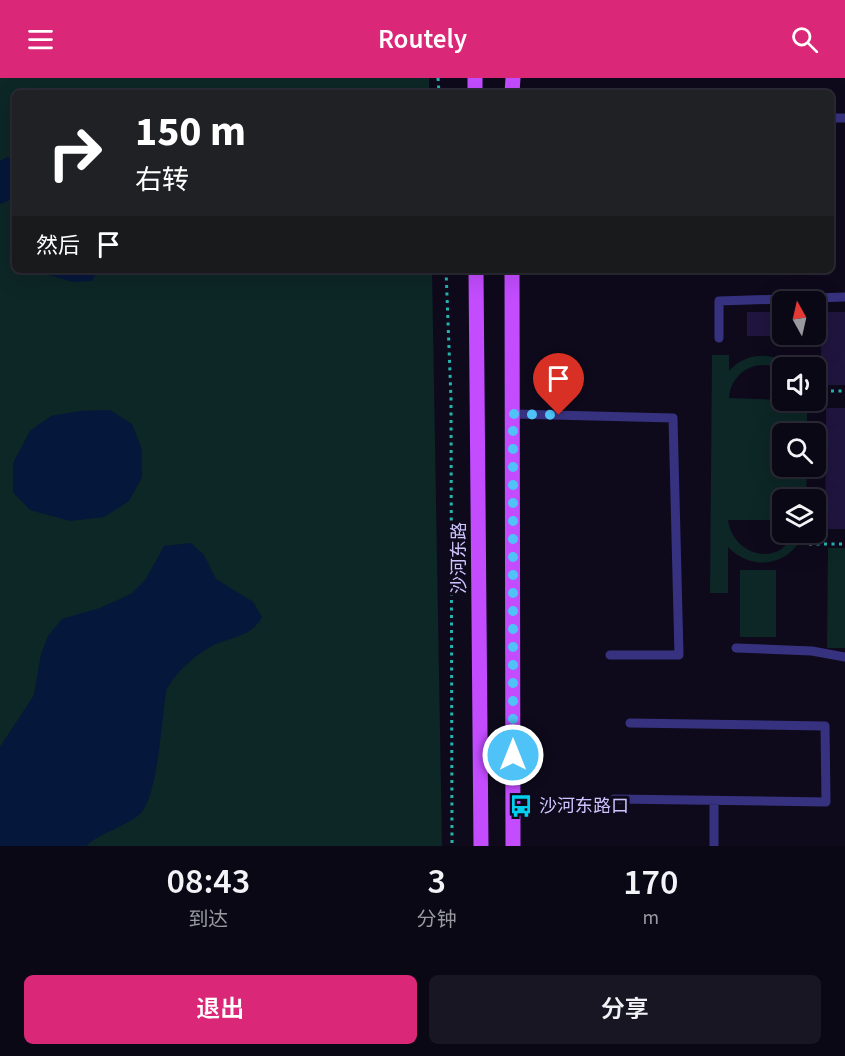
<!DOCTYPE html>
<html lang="zh">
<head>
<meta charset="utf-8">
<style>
	:root { --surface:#0a0815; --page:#181622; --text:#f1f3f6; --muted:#999aa0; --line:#2a2934; --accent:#db2777 }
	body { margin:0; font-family:"Source Sans 3","Noto Sans SC",sans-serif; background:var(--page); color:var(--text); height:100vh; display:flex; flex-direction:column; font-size:22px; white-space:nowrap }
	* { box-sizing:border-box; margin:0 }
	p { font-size:20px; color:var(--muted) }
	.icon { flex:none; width:33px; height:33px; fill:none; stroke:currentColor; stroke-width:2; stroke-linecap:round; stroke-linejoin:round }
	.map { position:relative; height:768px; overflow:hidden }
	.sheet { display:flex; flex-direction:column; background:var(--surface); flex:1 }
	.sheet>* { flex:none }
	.guide { position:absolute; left:12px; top:12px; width:822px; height:183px; border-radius:9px; box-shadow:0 6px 24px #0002,0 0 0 2px var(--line); background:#202124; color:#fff; overflow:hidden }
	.needle { width:39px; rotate:352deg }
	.fabs { position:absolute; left:772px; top:213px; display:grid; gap:12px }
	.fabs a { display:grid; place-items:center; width:54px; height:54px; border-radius:9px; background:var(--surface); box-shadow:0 6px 24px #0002,0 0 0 2px var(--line); font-size:30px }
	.pin { position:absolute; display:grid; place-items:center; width:51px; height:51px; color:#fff; margin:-62px -26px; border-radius:50% 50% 50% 0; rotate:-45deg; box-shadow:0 0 6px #0007 }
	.pin .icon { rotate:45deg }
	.me { position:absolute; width:66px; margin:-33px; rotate:0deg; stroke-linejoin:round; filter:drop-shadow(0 0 4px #0008) }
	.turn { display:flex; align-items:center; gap:21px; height:126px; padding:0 24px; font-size:27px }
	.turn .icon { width:78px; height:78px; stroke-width:2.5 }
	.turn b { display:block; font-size:42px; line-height:51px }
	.then { display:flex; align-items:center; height:57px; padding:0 24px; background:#0003; gap:12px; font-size:22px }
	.eta { display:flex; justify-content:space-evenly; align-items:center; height:102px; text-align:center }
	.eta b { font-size:36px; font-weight:600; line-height:42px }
	.cta { display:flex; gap:12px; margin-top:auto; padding:12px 24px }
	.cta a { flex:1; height:69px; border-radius:9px; background:var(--accent); color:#fff; font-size:24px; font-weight:600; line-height:69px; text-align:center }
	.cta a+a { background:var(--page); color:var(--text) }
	header { display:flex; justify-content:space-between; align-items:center; height:78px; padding:0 24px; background:var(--accent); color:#fff; font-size:27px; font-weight:600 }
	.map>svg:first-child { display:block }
	.green { fill:#0d2626 }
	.water { fill:#05173a }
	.building { fill:#1f153e }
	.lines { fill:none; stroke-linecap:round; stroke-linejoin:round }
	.path { stroke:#25b3b0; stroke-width:3; stroke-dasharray:3 4.5; stroke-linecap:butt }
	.lane { stroke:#37327f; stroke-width:9 }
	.primary { stroke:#c34cff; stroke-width:15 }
	.route { stroke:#4fc3f7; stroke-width:10; stroke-dasharray:0 18 }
	.labels { text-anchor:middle; stroke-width:6; stroke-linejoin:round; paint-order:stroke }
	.street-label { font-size:18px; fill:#cec5ff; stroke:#0e0a1c }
	.poi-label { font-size:18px; fill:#cec5ff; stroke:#0e0a1c; text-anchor:start }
</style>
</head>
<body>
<header><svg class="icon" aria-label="menu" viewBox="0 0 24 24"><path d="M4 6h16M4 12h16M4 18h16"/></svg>Routely<svg class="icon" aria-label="search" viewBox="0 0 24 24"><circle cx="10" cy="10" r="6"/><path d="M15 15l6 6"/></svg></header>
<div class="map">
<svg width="845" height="768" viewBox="0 0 845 768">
	<rect width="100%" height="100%" fill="#0e0a1c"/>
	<path class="green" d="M0,0h429v15h-414v177h417l10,576h-442z
		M712,277h17v16c18,-20 45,-19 65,-4l-11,1v3c-24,-15 -52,0 -54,27l78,3v32l-24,1v32l24,1 -1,32 -23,1v20h-55c5,36 51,48 66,13h10c-13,32 -51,40 -76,14v46h-18z
		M828,470h17v100h-18z
		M740,492h36v67h-36z"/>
	<path class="water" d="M7,79h8v41l-15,6v-43z
		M31,192h67l-6,11 -19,1z
		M110,332l22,14 10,26v27l-13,24 -25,16 -34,4 -40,-11 -17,-18v-29l17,-32 21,-15 29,-5z
		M191,465l13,12 12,24 37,23 9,15c-11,19 -26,19 -46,27 -19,9 -41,28 -50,47 -4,27 -8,103 -25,122 -13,13 -40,19 -55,33h-86v-99l34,-52 7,-41 7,-18 14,-17 38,-11 31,-14 15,-15 18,-33z"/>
	<path class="building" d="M747,234h36v24h-36z
		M816,234h29v73h-24v-48h-15l10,-3z
		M826,330h19v121h-20z"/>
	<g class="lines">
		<path class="path" d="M438,0l1,15
			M446,192l5,129 1,447
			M816,313h29
			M809,466h36"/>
		<path class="lane" d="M831,40h14
			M719,260v-37l126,-4
			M513,336l160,4 6,237h-69
			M736,570l76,3 33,6
			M614,721l212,3 -1,-76 -195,-3
			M714,768v-44"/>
		<path class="primary" d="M475,0v15
			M512,15l1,-15
			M476,192l5,576
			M512,192l1,576"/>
	</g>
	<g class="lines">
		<path class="route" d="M513,677v-341l46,1"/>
	</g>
	<defs>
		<g id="bus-bare" transform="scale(1.8)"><path d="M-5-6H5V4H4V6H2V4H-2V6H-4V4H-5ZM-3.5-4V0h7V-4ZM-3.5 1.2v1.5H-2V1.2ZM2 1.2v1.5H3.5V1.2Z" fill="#00cff0" stroke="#0e0a1c" stroke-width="2.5" paint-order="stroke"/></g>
	</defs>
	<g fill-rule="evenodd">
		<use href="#bus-bare" x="521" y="728"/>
	</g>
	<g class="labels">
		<g class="street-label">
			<text transform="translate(459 480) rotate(-90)" y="6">沙河东路</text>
		</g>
		<g class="poi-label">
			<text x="539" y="734">沙河东路口</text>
		</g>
	</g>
</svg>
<div class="fabs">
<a><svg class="needle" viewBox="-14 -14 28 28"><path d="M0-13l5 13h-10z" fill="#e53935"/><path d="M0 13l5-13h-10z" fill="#999aa0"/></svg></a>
<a><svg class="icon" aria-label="sound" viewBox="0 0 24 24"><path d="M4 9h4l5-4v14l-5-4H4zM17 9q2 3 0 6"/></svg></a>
<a><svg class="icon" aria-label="search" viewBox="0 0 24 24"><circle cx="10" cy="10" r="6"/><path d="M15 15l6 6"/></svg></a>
<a><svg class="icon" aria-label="layers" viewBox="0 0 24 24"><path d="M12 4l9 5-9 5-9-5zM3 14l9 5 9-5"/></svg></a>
</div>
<div class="pin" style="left:559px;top:337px;background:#d93025"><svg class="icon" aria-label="arrive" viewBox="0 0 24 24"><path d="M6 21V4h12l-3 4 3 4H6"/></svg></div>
<svg class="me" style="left:513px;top:677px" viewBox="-20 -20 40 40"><circle r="17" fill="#4fc3f7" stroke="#fff" stroke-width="3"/><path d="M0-11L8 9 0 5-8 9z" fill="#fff"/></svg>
<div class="guide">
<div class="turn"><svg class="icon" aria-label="right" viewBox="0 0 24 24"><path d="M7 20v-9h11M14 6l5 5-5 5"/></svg><div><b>150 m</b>右转</div></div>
<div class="then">然后<svg class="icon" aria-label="arrive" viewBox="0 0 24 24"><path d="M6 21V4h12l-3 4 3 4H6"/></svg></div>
</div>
</div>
<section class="sheet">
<div class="eta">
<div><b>08:43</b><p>到达</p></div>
<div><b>3</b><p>分钟</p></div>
<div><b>170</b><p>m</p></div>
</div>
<div class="cta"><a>退出</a><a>分享</a></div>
</section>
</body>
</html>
